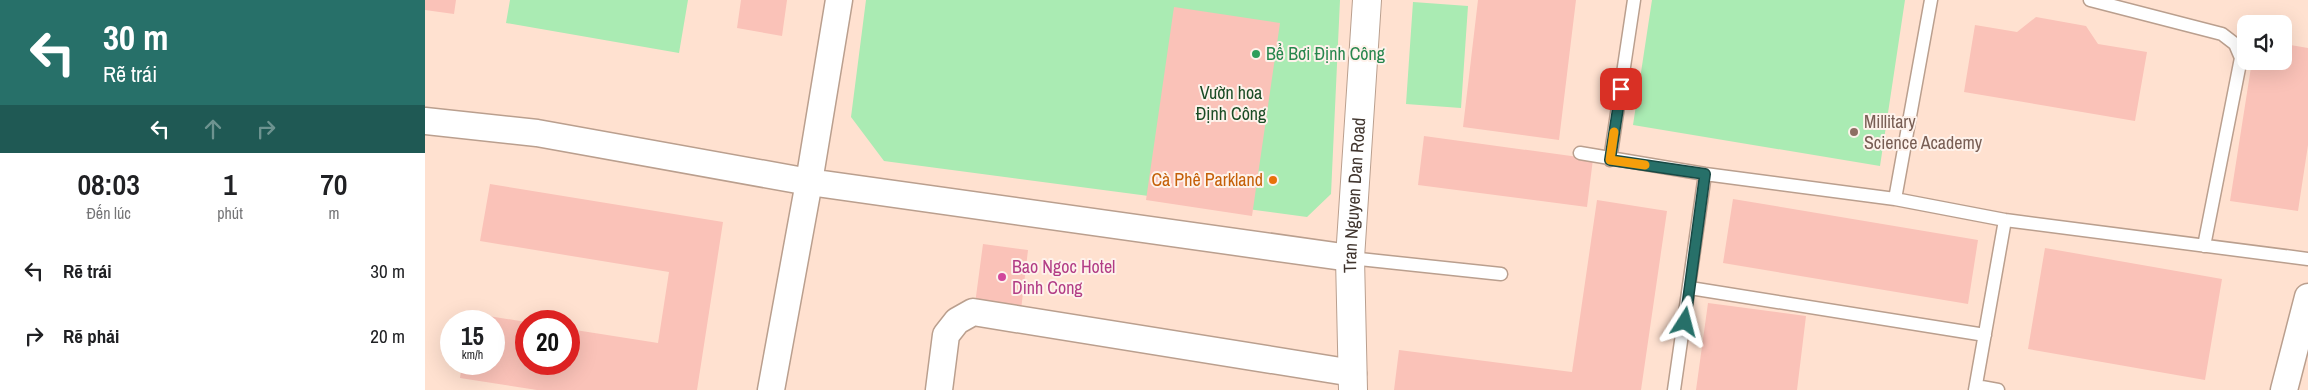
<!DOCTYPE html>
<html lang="vi">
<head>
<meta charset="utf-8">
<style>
	:root { --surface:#fff; --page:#f2f2f2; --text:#202124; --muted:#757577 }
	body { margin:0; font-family:"Archivo Narrow",sans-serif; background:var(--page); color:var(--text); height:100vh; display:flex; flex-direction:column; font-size:19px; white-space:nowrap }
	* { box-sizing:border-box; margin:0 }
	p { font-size:16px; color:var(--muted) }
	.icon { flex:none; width:28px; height:28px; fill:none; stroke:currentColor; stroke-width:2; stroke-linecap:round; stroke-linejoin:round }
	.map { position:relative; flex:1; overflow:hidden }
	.details { display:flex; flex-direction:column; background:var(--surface); width:425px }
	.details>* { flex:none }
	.top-card { background:#277069; color:#fff; overflow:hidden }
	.fabs { position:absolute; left:1812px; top:15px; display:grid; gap:10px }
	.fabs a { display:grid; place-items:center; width:55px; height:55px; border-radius:10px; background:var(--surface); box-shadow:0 5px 20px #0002; font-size:25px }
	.speed { position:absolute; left:15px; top:310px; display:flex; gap:10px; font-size:25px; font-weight:700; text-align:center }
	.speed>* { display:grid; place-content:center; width:65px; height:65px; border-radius:50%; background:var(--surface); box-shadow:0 5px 20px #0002; line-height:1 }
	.speed small { font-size:12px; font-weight:400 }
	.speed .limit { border:8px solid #d22; background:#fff; color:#111 }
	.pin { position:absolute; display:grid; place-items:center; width:42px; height:42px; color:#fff; margin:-21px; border-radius:10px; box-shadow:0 2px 8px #0006 }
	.me { position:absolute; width:55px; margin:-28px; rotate:9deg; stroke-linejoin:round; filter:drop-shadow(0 0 4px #0008) }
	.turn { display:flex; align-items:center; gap:18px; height:105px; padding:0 20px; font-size:22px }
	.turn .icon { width:65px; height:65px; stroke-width:2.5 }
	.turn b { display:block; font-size:35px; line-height:42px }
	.lanes { display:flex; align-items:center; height:48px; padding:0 20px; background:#0003; justify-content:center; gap:25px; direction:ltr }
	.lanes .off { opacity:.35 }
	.eta { display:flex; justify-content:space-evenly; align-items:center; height:85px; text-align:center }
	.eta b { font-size:30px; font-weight:600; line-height:35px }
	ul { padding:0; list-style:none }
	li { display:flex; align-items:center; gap:15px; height:65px; padding:0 20px }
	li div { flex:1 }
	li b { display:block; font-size:19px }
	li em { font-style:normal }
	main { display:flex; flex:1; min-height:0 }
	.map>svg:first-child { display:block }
	.green { fill:#aaebb3 }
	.building { fill:#fac2b8 }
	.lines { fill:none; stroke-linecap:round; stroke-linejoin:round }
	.lane-casing { stroke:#ba9f8e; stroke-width:15 }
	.street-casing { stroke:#ba9f8e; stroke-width:29 }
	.secondary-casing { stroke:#ba9f8e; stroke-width:30 }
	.lane { stroke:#fff; stroke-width:12 }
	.street { stroke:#fff; stroke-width:26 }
	.secondary { stroke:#fff; stroke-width:28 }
	.route-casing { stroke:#194944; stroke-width:12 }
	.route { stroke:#277069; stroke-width:9 }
	.slow { stroke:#f59e0b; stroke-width:9 }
	.leisure-dot { fill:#2e9e5b; stroke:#fef2eb; stroke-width:2 }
	.education-dot { fill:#8d6e63; stroke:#fef2eb; stroke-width:2 }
	.food-dot { fill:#e8710a; stroke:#fef2eb; stroke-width:2 }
	.hotel-dot { fill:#d1479c; stroke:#fef2eb; stroke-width:2 }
	.labels { text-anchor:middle; stroke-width:4; stroke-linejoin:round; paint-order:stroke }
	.leisure-label { font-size:18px; fill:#27864d; stroke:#fef2eb; text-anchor:start }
	.park-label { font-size:18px; fill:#1a4c25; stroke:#fef2eb }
	.education-label { font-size:18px; fill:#785e54; stroke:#fef2eb; text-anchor:start }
	.food-label { font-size:18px; fill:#c56008; stroke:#fef2eb; text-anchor:end }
	.street-label { font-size:18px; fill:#40352e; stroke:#fef2eb }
	.hotel-label { font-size:18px; fill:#b23c85; stroke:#fef2eb; text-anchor:start }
</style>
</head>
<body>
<main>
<section class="details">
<div class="top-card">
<div class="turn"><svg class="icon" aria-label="left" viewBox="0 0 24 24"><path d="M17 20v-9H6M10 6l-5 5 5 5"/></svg><div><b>30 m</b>Rẽ trái</div></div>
<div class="lanes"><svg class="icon" aria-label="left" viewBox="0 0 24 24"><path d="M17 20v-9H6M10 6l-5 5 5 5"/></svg><svg class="icon off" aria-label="ahead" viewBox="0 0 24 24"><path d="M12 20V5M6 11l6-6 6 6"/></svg><svg class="icon off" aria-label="right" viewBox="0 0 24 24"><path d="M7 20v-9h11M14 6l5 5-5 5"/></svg></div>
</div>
<div class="eta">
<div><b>08:03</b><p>Đến lúc</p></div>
<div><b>1</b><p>phút</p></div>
<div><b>70</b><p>m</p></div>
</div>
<ul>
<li><svg class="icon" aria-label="left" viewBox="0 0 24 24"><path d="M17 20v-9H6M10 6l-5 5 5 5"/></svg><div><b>Rẽ trái</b></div><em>30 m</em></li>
<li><svg class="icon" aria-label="right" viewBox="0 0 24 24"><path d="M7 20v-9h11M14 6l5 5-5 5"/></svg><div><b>Rẽ phải</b></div><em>20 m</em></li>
</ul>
</section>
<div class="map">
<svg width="1883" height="390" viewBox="0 0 1883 390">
	<rect width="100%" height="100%" fill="#ffe1d0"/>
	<path class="green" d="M85,0h178l-9,53 -173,-30z
		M441,0h474l-9,194 -24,23 -423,-56 -33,-44z
		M1227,0h253l-25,166 -247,-41z
		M988,2l55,4 -7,102 -55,-4z"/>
	<path class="building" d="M0,0h31l-2,14 -29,-4z
		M316,0h46l-5,36 -45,-8z
		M1053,0h98l-17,140 -96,-13z
		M749,7l106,16 -28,193 -106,-16z
		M1611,17l50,9 12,18 49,8 -12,69 -171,-29 11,-67 42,7z
		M1859,44l24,4v97l-10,66 -68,-10 22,-140h32z
		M999,136l169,23 -6,48 -169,-22z
		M65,184l233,38 -26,168h-160l-77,-12 2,-14h32v-43h-25l1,-8 56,9v42h43v-35l89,14 11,-71 -189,-31z
		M1308,199l245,41 -10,64 -245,-41z
		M1172,200l70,11 -26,179h-247l5,-40 173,22z
		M558,244l45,6 -7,60 -46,-6z
		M1620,248l177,31 -17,101 -177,-31z
		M1283,303l98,13 -9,74h-101z"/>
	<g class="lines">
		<g class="lane-casing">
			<path id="lane" d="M1665,0l132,34 13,10 6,14 -37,188
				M1155,153l125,21 190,25 110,21 303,39
				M1185,160l24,-160
				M1470,199l36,-199
				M925,258l151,16
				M1265,288l295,47
				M1551,386l22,4
				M1249,390l31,-216
				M1550,390l30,-170"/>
		</g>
		<g class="street-casing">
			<path id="street" d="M0,121l112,12 272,49 541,76
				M346,390l38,-208 30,-182
				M514,390l7,-55 11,-14 16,-9 380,61
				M1859,390l24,-93"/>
		</g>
		<g class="secondary-casing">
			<g id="secondary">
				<path id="s1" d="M928,390l-3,-132 17,-258"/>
			</g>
		</g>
		<use href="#lane" class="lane"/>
		<use href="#street" class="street"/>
		<use href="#secondary" class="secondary"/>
	</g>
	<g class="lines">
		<g class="route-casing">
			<path id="route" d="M1196,89l-11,71 95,14 -20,148"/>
		</g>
		<use href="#route" class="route"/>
		<path class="slow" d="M1189,132l-4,28 35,5"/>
	</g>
	<circle class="leisure-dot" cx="831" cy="54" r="5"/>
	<circle class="education-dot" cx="1429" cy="132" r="5"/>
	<circle class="food-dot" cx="848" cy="180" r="5"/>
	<circle class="hotel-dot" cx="577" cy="277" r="5"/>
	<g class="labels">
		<g class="leisure-label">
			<text x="841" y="60">Bể Bơi Định Công</text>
		</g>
		<g class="park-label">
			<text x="806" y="99">Vườn hoa<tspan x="806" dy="21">Định Công</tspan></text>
		</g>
		<g class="education-label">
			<text x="1439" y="128">Millitary<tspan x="1439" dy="21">Science Academy</tspan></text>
		</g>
		<g class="food-label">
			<text x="838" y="186">Cà Phê Parkland</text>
		</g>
		<g class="street-label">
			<text dy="6" stroke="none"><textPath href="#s1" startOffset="195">Tran Nguyen Dan Road</textPath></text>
		</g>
		<g class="hotel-label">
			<text x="587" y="273">Bao Ngoc Hotel<tspan x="587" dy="21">Dinh Cong</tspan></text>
		</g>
	</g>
</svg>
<div class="fabs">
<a><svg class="icon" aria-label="sound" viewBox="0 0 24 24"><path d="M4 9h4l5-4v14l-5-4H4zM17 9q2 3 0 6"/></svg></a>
</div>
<div class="speed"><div>15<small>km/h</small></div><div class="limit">20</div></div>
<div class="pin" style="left:1196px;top:89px;background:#d93025"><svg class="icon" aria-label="arrive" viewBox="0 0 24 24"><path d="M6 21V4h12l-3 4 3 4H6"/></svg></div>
<svg class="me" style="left:1260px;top:322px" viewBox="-20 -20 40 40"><path d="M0-17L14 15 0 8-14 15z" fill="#277069" stroke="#fff" stroke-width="4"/></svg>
</div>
</main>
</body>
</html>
